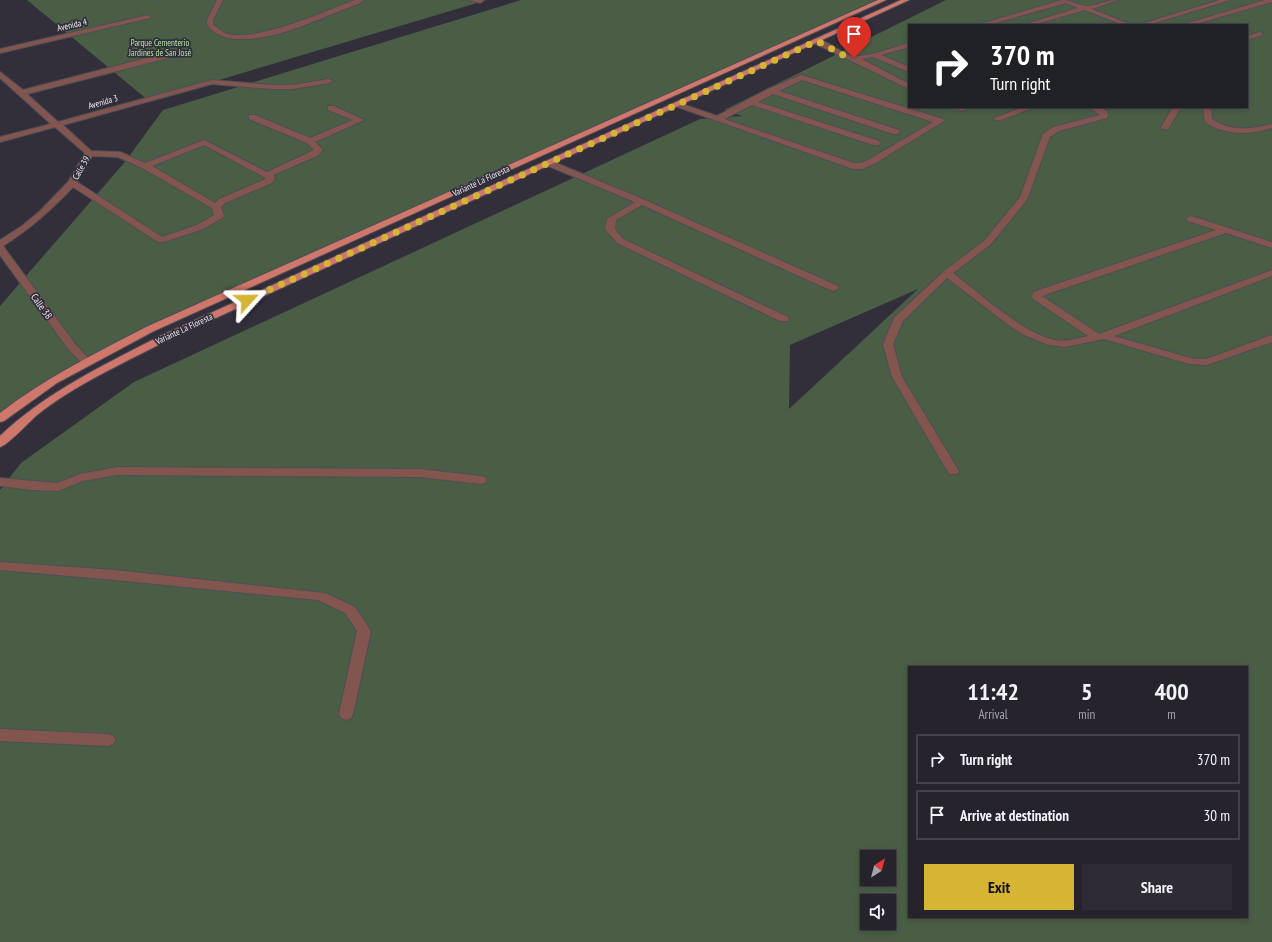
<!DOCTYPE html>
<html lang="en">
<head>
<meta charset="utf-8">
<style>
	:root { --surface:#26232c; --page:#2e2b34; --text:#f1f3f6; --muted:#a4a4a9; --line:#424048; --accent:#d6b534 }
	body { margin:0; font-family:"PT Sans Narrow",sans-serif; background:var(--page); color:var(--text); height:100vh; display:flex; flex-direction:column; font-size:15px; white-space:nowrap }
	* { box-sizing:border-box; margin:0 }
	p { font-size:13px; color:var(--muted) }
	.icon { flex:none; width:22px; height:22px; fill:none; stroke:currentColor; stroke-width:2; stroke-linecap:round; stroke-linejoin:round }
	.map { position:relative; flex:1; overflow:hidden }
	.side { position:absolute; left:908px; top:666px; width:340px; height:252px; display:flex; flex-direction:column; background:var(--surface); border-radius:0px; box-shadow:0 2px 6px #0003,0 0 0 1px var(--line) }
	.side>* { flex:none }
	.banner { position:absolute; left:908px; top:24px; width:340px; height:84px; border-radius:0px; box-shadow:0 2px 6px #0003,0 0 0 1px var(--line); background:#202124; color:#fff; overflow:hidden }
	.needle { width:26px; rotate:36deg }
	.tools { position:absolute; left:860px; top:850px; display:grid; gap:8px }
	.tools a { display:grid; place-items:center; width:36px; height:36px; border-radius:0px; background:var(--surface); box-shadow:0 2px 6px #0003,0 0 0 1px var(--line); font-size:20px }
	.pin { position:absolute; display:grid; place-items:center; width:34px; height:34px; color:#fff; margin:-41px -17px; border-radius:50% 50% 50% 0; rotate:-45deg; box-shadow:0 0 4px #0007 }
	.pin .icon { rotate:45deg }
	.me { position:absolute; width:44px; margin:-22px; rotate:66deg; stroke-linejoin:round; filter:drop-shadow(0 0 3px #0008) }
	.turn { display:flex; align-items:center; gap:14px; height:84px; padding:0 16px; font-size:18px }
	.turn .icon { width:52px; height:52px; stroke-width:2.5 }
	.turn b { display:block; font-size:28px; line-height:34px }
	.eta { display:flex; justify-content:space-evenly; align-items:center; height:68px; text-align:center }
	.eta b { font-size:24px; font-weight:800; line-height:28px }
	.action { display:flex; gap:8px; margin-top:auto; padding:8px 16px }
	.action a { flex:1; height:46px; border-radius:0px; background:var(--accent); color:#111; font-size:16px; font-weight:800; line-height:46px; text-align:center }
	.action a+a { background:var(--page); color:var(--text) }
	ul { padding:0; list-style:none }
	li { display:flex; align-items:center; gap:12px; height:50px; margin:0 8px 6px; padding:0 8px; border:2px solid var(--line); border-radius:0px }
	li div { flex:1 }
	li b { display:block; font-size:15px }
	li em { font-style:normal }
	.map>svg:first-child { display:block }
	.green { fill:#495e45; fill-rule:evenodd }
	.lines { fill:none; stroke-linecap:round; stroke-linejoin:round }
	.minor-casing { stroke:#4f4d58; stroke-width:2 }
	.major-casing { stroke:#4f4d58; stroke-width:2 }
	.minor { fill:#82564f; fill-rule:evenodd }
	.major { fill:#d0776b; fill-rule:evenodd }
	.route { stroke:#d6b534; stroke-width:7; stroke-dasharray:0 12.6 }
	.labels { text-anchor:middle; stroke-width:3.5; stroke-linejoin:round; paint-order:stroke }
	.far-street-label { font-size:9px; fill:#eae8f0; stroke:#322f3b }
	.far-park-label { font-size:9px; fill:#b0e6a6; stroke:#322f3b }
	.street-label { font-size:10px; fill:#eae8f0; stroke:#322f3b }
</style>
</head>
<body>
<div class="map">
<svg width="1272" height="942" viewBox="0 0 1272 942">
	<rect width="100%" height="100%" fill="#322f3b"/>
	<path class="green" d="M27,0h460l-338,101z
		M521,0h356l-599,269 -184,86 -94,59v-108l124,-143 39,-53z
		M946,0h326v942h-1272v-452l21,-27 113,-81 566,-263 42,-3 -18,-6zM909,25h338v82h-338zM918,289l-129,120 1,-64zM909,667h338v250h-338zM867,857h22v22h-22zM867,901h22v22h-22z"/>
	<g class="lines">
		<g class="minor-casing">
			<path id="minor" d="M217,0h6l-10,20v4c3,3 7,6 10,8 26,14 105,-22 132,-32h9c-5,5 -15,7 -22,10 -32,13 -68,30 -103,29 -13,0 -24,-4 -32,-14v-5z
				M469,0h14v1l-3,2z
				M1062,0c9,0 17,6 25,6 11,-1 20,-6 31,-6l-26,9 40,16h-9l-38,-15 -52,15h-11l56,-17 -12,-5 -78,22h-11z
				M1220,0h10l-82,25h-10z
				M1265,0h7v2l-80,23h-11z
				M148,15l3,2 -1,1 -150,35v-4z
				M1260,32l2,1v2l-15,5v-4z
				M814,39c12,-1 27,16 40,17 16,1 39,-9 55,-13v4l-28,8 28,12v5l-36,-15 -11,2 47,25v5l-95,-46z
				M162,54h3l4,2 -1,2 -141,36 31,28 154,-42 60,5h20l37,-6 4,2 -4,2 -37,6h-20l-60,-5 -149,41 28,26 29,1 25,11 59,-23 63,32 47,-22 -7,-7 -58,-24v-4h6l55,23 43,-18 -25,-10v-4h6l30,14 -49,22 8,8 -6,6 -44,19 2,3 -3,5 -47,20 -4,4 3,9 -2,2 -19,11 -39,13h-6l-85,-55c-23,24 -42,41 -70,59l73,99 15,16 -1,2h-8l-14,-14 -68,-94v-15l22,-14 18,-15 28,-29 17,-29 -30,-26 -55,15v-5l51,-13 -51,-46v-6l23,18zM204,145l60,32 2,2 -47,20 -4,4 -63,-37zM92,156l26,1 24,11 70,40 2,7 -17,10 -35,12 -85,-55z
				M801,75l142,44 1,2 -70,43 -12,5h-9l-181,-64 4,-2h3l38,13 51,-27zM802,80l131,42 -65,38 -7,3h-7l-130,-44 28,-14 121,40h6l1,-2 -1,-2 -121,-39 15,-8 120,40h3l4,-2 -1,-2 -120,-39z
				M960,107h13l-12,4 -4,-2z
				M1023,107h12l-34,13h-6l-1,-2z
				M1089,107h10l8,4 1,5 -1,2 -48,13 -9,6 -23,63 -37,45 -37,28c26,20 68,58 98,66 12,4 25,0 37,-3l-55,-37 -1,-2 1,-5 183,-62 -28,-9 -2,-2 2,-2 3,-1 81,26v6l-46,-15 -184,63 57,38 173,-64v6l-158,60 80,23h12l66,-24v7l-65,23 -18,-1 -85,-25 -39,8 -16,-2 -25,-10 -14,-9 -63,-48 -44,43 -10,23 9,33 57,94 -2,3h-8l-57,-97 -9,-33 11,-26 50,-47 40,-30 36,-44 23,-63 10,-7 47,-12z
				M1173,107h8l-13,22h-6l-1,-2z
				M1203,107h8l1,12c19,13 39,10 60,5v4c-24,7 -46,8 -67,-6z
				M549,160l96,40 193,86 1,2 -5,3 -4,-1 -188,-85 -26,15 -1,9 8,10 165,78 1,2 -1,2h-8l-163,-78 -12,-14 2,-10 28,-17 -89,-37 -1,-2 1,-2z
				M117,467l302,2 62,7 4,1 2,3 -2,3 -4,1 -62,-7 -302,-2 -34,6 -25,10 -26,-1 -32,-4v-8l57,5 23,-9z
				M0,562l115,8 210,23 30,14 16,24 -18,83 -2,4 -5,2 -5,-2 -2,-4 18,-83 -12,-18 -27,-13 -203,-20 -115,-10z
				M0,729l108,5 5,2 3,4 -3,4 -5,2 -108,-5z"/>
		</g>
		<g class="major-casing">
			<path id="major" d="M878,0h8l-732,331 -97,52 -53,38 -4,1v-9c45,-35 96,-60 146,-86z
				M901,0h8l-741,340c-44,23 -92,44 -131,75 -8,7 -29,30 -37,32v-11c46,-44 104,-71 160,-100z"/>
		</g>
		<use href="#minor" class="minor"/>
		<use href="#major" class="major"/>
	</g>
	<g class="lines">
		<path class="route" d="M247,300l570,-259 26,14 11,3"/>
	</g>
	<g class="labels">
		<g class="far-street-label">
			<text transform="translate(72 25) rotate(-13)" y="3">Avenida 4</text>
			<text transform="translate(103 102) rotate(-16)" y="3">Avenida 3</text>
			<text transform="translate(81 168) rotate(-61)" y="3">Calle 39</text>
			<text transform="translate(481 181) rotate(-25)" y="3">Variante La Floresta</text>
			<text transform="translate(184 329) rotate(-25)" y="3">Variante La Floresta</text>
		</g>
		<g class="far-park-label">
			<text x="160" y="46">Parque Cementerio<tspan x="160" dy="10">Jardines de San José</tspan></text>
		</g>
		<g class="street-label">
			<text transform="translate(42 306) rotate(54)" y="4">Calle 38</text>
		</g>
	</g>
</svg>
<div class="tools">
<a><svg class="needle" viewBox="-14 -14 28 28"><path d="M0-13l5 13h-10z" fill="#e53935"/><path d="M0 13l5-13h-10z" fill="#a4a4a9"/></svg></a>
<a><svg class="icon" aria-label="sound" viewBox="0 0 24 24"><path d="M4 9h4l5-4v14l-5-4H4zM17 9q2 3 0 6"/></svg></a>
</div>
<div class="pin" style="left:854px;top:58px;background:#d93025"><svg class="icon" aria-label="arrive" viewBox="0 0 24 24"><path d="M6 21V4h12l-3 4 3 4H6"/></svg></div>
<svg class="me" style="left:247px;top:300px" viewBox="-20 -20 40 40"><path d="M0-17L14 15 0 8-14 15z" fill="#d6b534" stroke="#fff" stroke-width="4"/></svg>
<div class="banner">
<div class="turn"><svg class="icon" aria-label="right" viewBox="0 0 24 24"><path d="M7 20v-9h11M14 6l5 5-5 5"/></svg><div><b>370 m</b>Turn right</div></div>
</div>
<section class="side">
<div class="eta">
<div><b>11:42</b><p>Arrival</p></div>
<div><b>5</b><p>min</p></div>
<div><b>400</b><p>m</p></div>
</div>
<ul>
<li><svg class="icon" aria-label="right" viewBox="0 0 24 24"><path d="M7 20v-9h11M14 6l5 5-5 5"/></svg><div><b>Turn right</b></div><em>370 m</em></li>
<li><svg class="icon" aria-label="arrive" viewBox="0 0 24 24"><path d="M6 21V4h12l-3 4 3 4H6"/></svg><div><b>Arrive at destination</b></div><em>30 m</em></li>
</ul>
<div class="action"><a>Exit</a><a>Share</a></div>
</section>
</div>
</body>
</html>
